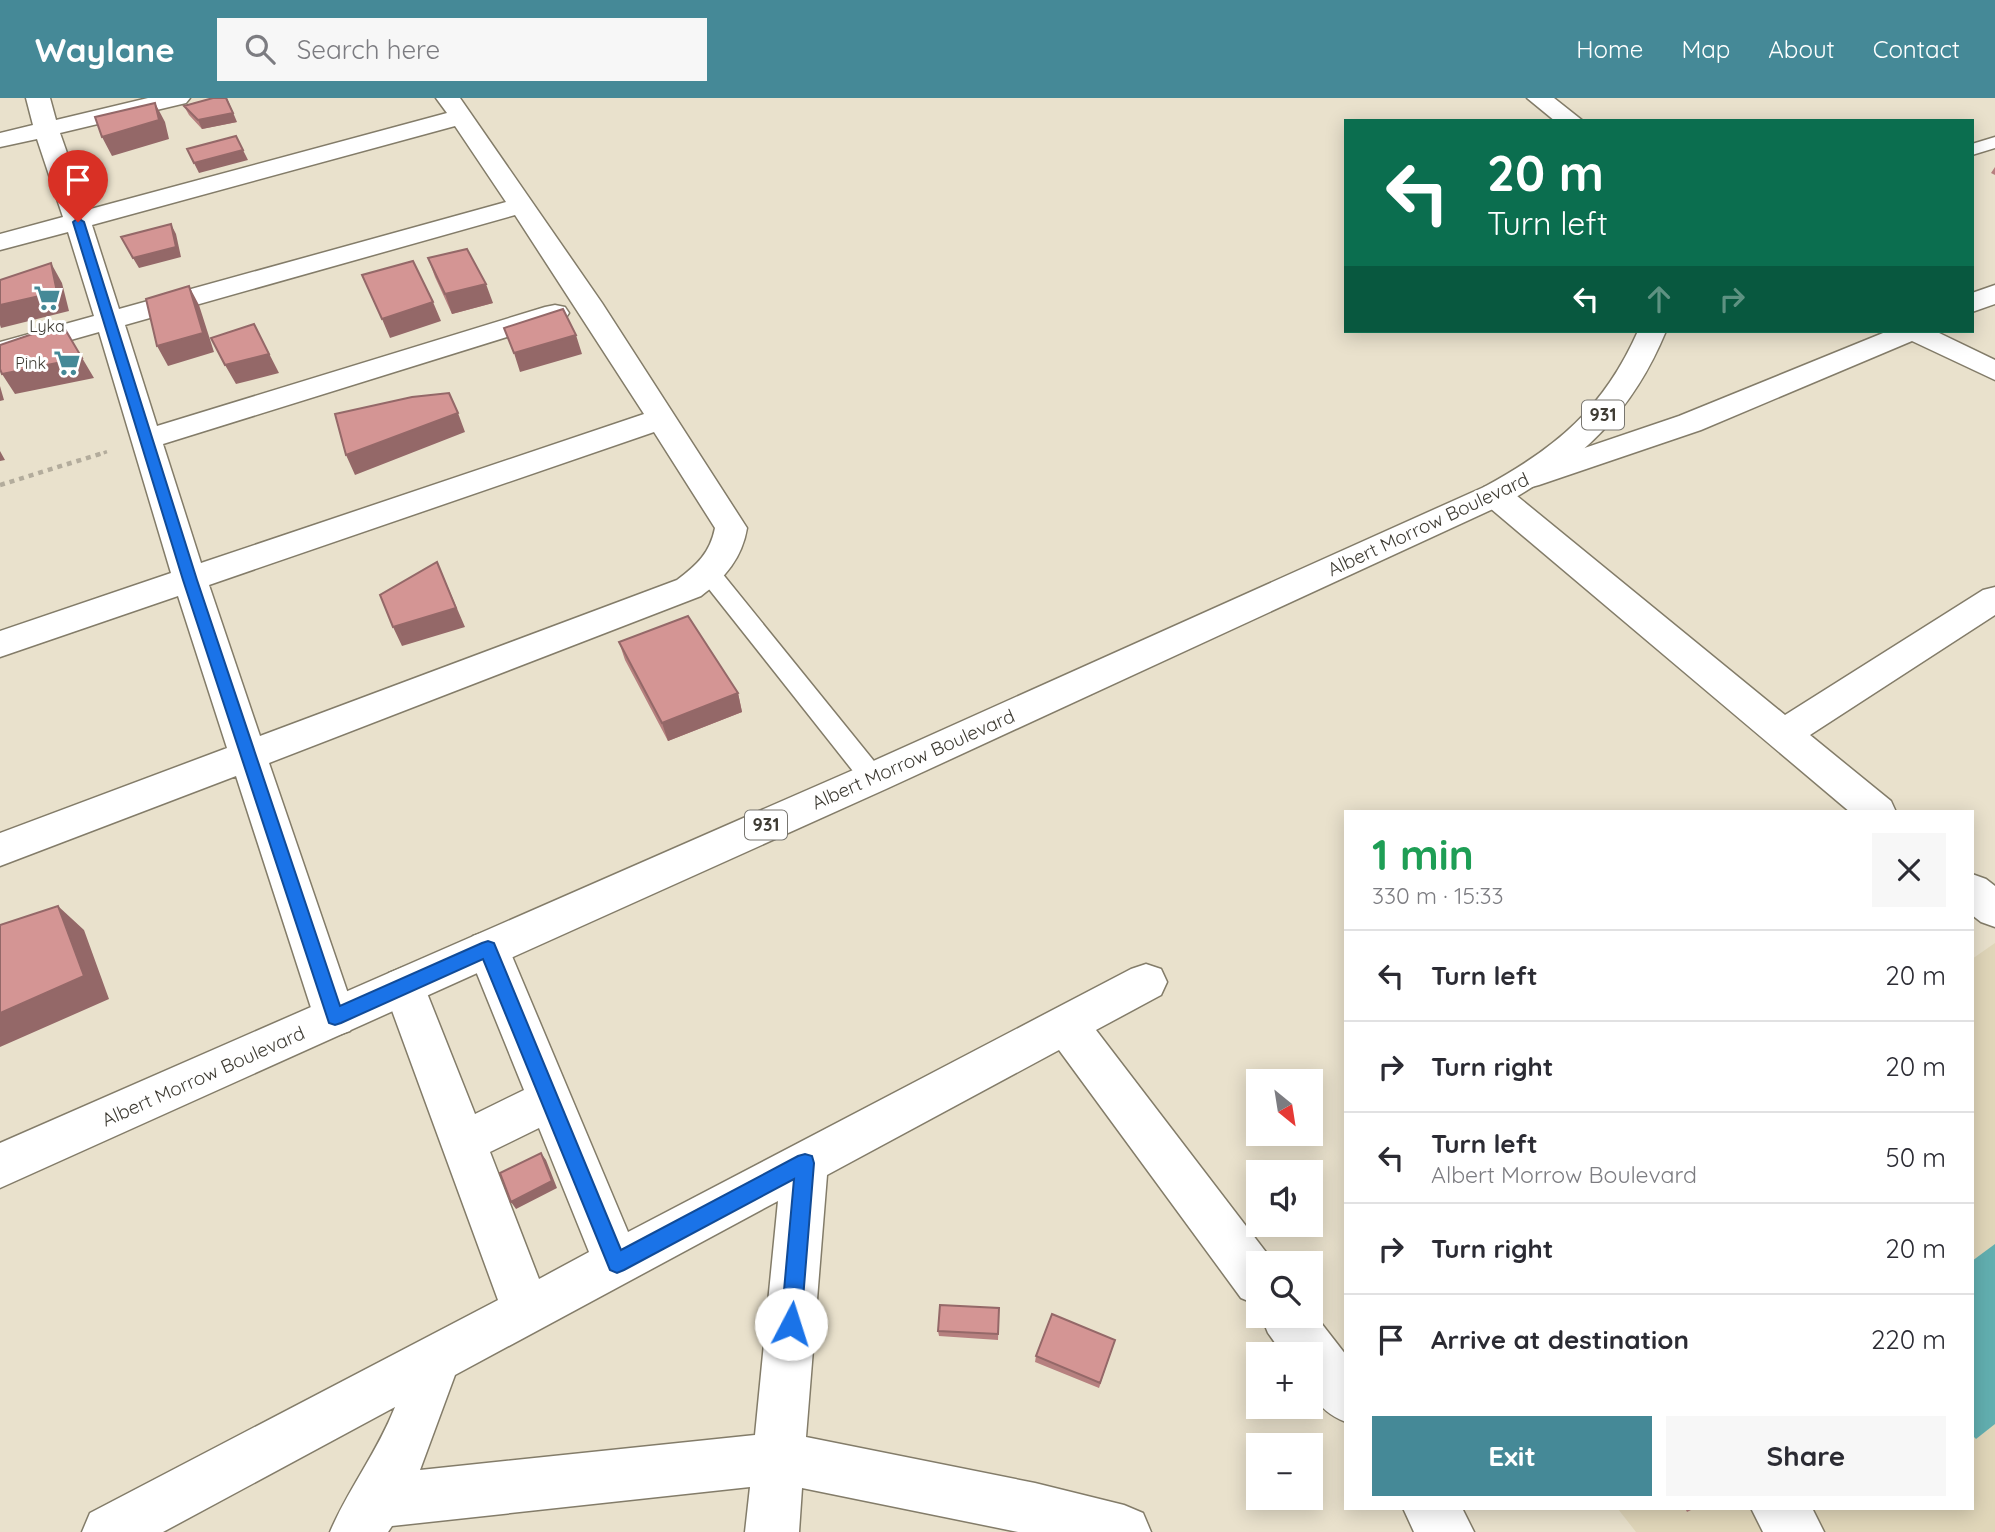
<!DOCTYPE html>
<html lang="en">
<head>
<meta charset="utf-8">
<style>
	:root { --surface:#fff; --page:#f7f7f7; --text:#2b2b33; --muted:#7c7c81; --line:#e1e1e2; --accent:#458997 }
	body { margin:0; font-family:Quicksand,sans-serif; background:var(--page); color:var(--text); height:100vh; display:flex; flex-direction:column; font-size:26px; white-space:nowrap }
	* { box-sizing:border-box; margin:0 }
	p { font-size:23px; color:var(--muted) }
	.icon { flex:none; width:38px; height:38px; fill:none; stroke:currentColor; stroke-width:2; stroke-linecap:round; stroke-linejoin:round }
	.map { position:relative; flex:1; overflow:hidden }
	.side { position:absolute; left:1344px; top:712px; width:630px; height:700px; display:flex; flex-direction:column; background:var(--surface); border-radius:0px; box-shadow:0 4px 18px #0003 }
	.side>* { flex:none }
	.top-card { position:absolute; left:1344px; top:21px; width:630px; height:214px; border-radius:0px; box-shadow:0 4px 18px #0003; background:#0b6e4f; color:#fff; overflow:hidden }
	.needle { width:46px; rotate:150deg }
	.buttons { position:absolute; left:1246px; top:971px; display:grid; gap:14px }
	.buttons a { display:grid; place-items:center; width:77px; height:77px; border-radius:0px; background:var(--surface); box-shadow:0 4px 18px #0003; font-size:35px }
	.pin { position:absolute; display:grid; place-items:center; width:60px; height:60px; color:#fff; margin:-72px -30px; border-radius:50% 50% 50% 0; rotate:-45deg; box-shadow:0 0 7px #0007 }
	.pin .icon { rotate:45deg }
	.me { position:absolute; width:77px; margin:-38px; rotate:5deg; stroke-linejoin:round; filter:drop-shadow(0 0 5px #0008) }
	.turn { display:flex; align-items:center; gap:24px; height:147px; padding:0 28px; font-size:32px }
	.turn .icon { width:91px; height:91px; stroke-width:2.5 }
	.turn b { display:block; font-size:49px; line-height:60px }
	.lanes { display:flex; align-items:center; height:66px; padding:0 28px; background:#0003; justify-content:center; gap:35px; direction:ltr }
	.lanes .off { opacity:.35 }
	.round { display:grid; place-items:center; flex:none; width:74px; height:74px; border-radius:0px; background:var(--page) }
	.overview { display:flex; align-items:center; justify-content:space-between; height:119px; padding:0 28px }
	h1 { font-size:42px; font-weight:700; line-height:52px; color:#1e9e55 }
	.primary-button { display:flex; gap:14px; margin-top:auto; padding:14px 28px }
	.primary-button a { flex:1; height:80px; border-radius:0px; background:var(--accent); color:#fff; font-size:28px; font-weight:700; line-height:80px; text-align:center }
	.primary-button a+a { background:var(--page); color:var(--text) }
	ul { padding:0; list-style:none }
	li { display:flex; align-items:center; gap:21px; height:91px; padding:0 28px; border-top:2px solid var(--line) }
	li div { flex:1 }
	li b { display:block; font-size:26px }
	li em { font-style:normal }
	header { display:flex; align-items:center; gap:42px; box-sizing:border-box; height:98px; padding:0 35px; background:var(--accent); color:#fff }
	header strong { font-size:33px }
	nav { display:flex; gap:38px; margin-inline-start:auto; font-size:24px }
	.search { width:490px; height:63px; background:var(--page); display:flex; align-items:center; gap:18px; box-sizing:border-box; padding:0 24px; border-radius:0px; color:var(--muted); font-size:26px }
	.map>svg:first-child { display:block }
	.built { fill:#e0d6b9 }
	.water { fill:#62afb0 }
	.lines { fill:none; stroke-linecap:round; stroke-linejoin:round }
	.service-casing { stroke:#837c69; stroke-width:3 }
	.minor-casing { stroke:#837c69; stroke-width:3 }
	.tertiary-casing { stroke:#837c69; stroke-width:3 }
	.secondary-casing { stroke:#837c69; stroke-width:3 }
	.trunk-casing { stroke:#837c69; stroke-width:3 }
	.path-far1 { stroke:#b3ac9c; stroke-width:3.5; stroke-dasharray:3.5 3.5; stroke-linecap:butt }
	.path { stroke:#b3ac9c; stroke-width:4.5; stroke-dasharray:5 5; stroke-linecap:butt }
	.service { fill:#fff; fill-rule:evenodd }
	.minor { fill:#fff; fill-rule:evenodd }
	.tertiary { fill:#fff; fill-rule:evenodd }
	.secondary { fill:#fff; fill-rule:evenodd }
	.trunk { fill:#fff; fill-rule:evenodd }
	.wall { fill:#b6807f }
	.shaded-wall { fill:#946868 }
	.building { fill:#d49594; stroke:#946868; stroke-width:2 }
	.route { fill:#1a73e8; stroke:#114b97; stroke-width:2 }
	.labels { text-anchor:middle; stroke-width:6; stroke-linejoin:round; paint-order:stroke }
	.far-poi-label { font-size:16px; fill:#3e3b33; stroke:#fff }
	.shield { fill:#fff; stroke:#787670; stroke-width:2 }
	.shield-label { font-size:18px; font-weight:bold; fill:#3e3b33 }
	.street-label { font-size:19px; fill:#3e3b33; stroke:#fff }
</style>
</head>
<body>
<header>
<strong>Waylane</strong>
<div class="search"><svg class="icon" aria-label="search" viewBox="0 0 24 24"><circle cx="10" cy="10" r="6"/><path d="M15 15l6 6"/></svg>Search here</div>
<nav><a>Home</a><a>Map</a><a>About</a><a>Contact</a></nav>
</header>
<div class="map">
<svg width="1995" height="1434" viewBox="0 0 1995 1434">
	<rect width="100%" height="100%" fill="#e9e1cc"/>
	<path class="built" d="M1995,845v589h-359l-18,-23 354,-1v-549z"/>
	<path class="water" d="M1995,1146v180l-19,15 -4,-4v-174z"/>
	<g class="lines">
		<g class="service-casing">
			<path id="service" d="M1995,39v11l-23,7v-11z
				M709,467l8,2 165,204 4,7 -4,7 -9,3 -9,-3 -163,-206 -3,-6 3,-6z"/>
		</g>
		<g class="minor-casing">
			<path id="minor" d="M26,0h24l6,22 92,-22h42l-4,5 -126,30 27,77 360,-97 -11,-15h24l142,205 145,225c-5,30 -22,50 -46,68l-432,167 87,254 -6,14 -15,5 -15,-5 -6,-14 -78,-241 -236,90v-33l227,-85 -49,-152 -178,61v-26l171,-58 -72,-241 -99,28v-18l94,-26 -26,-84 -68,18v-16l63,-17 -26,-78 -37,8v-14l33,-8zM455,28l51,76 -387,107 -27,-84zM515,117l129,199 -443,149 -38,-119 402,-125 4,-6 -4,-6 -10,-2 -10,2 -388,119 -32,-101zM654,334l61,96c-5,25 -18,37 -38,52l-417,156 -51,-151z
				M1495,386l11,3 279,228 198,-125 12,-3v28l-185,120 81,66 5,11h-46l-366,-309 -5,-8 5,-8z
				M1972,776l14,5 9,7v41l-14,-5 -9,-7z
				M488,833l15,5 6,13 119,283 503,-263 15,-5 15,5 6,13 -6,13 -65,35 179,234h-17v41l-17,-7 -182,-248 -232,125 -21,262 229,46 89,22 19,8 8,19h-133l-216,-44 -3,44h-54l5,-45 -358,39 -4,6h-58c18,-43 47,-79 65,-125l-232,125h-81l8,-19 408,-213 -115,-314 6,-13 15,-6 15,6 56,141 49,-24 -57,-141 6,-13zM539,1030l50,124 -50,27 -49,-127zM778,1103l-23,234 -335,35 35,-95z
				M1311,1212l35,45v67c-36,-15 -35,-33 -35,-68h-28l-15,-21 -7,-17h50z
				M1403,1410h59l12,24h-60z
				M1751,1410h61l12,24h-61z"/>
		</g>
		<g class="tertiary-casing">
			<path id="tertiary" d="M1995,187v19l-23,8v-19z"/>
		</g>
		<g class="secondary-casing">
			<path id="secondary" d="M1888,233h47l60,29v20l-83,-39 -211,89 -162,55 -11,3 -11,-3 -5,-7 5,-7 162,-55z"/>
		</g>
		<g class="trunk-casing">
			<path id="trunk" d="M1527,0h27l29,23h-28z
				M1638,233h28c-34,82 -83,128 -160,172l-620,286 -886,399v-45l860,-376 624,-280c72,-39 120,-79 154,-156z"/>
		</g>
		<path class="path-far1" d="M97,357l12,-4"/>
		<path class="path" d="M0,387l103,-32"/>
		<use href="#service" class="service"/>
		<use href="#minor" class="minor"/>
		<use href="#tertiary" class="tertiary"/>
		<use href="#secondary" class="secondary"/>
		<use href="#trunk" class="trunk"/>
	</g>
	<path class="wall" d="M184,8l53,16 -35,7 -13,-14z
		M1995,69v8l-4,-2z
		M428,160l65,45 -41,11 -17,-37z
		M619,544l119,51 4,19 -74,29 -43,-81z
		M999,1210l-1,32 -59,-4 -1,-5z
		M1115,1242l-16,48 -64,-26 1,-6z
		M1685,1410h10l-8,4z"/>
	<path class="shaded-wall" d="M227,0l10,24 -35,7 -4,-9z
		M155,5l10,19 4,17 -57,17 -10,-19z
		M243,52l5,10 -49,13 -5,-10z
		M171,126l5,10 5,23 -42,11 -6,-10z
		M51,165l11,20 7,28 -68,17 -1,-3v-20z
		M486,186l7,19 -41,11 -7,-20z
		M189,188l10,19 15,47 -46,14 -11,-20z
		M433,204l8,19 -51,17 -8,-19z
		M62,226l32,54 -79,16 -13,-20z
		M254,226l25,49 -43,11 -11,-19z
		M576,237l6,19 -62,18 -6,-19z
		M0,288l4,14 -4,1z
		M458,315l7,19 -110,43 -9,-20z
		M0,353l5,9 -5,1z
		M437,464l28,65 -63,19 -9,-19z
		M738,595l4,19 -74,29 -6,-18z
		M58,808l26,24 25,69 -109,48v-34z
		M541,1055l5,7 11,28 -41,21 -5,-7z"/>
	<path class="building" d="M213,0h13l7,15 -35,7 -14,-14z
		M155,5l4,17 -57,17 -7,-20z
		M236,38l7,14 -49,13 -7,-14z
		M171,126l5,23 -43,11 -12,-21z
		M467,151l19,35 -41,10 -17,-36z
		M413,163l20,41 -51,17 -20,-44z
		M51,165l6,29 -57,13v-25z
		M189,188l14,47 -46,13 -11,-47z
		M563,211l13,26 -62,18 -10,-25z
		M62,226l20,34 -80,16 -2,-5v-24z
		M254,226l15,30 -44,11 -14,-27z
		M449,295l9,20 -112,42 -11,-41 77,-17z
		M437,464l19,46 -63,19 -13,-32z
		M688,518l50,77 -76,30 -43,-81z
		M58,808l26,70 -84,37v-88z
		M541,1055l11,28 -41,21 -11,-29z
		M940,1207l59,3 -1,26 -60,-3z
		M1052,1216l63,26 -15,43 -64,-27z"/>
	<path class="route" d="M78,120l6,4 113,358 143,426 142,-63 6,-2 6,2 127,307 177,-94 7,-2 7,2 2,7 -13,161 -3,7 -7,3 -7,-3 -3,-7 13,-145 -170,91 -7,3 -7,-3 -127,-311 -142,64 -6,2 -6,-2 -146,-443 -110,-358z"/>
	<defs>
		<g id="supermarket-bare" transform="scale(2.1)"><path d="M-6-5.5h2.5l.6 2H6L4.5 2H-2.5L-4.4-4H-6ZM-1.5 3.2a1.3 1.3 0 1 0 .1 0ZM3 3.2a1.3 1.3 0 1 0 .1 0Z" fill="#458997" stroke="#fff" stroke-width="2.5" paint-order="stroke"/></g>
	</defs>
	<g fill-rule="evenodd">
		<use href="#supermarket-bare" x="47" y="200"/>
		<use href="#supermarket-bare" x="67" y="265"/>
	</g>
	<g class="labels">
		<g class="far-poi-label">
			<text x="47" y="234">Lyka</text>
			<text x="46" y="271" text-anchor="end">Pink</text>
		</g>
		<g class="shield">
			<rect x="1582" y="302.5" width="42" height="29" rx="5"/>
			<rect x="745" y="712.5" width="42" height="29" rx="5"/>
		</g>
		<g class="shield-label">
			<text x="1603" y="323">931</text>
			<text x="766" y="733">931</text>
		</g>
		<g class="street-label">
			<text transform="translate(1428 426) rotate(-25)" y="7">Albert Morrow Boulevard</text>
			<text transform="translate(913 661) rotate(-24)" y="7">Albert Morrow Boulevard</text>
			<text transform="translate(203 978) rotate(-24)" y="7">Albert Morrow Boulevard</text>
		</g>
	</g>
</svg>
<div class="buttons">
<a><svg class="needle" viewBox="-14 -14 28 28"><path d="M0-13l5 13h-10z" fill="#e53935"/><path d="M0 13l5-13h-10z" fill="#7c7c81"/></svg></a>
<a><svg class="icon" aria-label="sound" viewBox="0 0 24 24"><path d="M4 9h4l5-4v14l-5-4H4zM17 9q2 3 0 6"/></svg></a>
<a><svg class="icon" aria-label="search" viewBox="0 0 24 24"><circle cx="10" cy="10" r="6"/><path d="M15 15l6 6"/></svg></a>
<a>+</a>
<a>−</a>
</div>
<div class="pin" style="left:78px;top:124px;background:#d93025"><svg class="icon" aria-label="arrive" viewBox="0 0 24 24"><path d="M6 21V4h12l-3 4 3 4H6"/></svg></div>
<svg class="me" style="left:791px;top:1226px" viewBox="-20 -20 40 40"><circle r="19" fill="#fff"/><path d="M0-13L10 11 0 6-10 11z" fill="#1a73e8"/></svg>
<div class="top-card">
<div class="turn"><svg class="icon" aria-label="left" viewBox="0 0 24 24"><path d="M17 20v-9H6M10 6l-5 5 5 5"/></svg><div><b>20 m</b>Turn left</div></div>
<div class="lanes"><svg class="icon" aria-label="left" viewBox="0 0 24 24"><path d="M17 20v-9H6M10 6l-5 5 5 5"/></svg><svg class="icon off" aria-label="ahead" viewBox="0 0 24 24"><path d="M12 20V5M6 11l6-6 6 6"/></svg><svg class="icon off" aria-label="right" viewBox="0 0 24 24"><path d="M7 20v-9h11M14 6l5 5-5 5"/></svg></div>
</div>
<section class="side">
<div class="overview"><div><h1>1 min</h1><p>330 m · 15:33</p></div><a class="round"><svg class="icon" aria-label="close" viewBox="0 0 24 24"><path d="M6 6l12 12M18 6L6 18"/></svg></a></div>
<ul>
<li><svg class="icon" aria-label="left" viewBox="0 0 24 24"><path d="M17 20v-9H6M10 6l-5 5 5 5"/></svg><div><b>Turn left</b></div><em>20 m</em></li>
<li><svg class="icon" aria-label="right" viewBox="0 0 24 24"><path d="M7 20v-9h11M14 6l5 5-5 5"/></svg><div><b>Turn right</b></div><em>20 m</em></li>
<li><svg class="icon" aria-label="left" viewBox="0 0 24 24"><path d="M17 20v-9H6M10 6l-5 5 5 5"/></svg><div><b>Turn left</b><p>Albert Morrow Boulevard</p></div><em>50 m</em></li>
<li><svg class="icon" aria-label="right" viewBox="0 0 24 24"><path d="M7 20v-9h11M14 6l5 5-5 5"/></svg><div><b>Turn right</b></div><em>20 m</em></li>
<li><svg class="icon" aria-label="arrive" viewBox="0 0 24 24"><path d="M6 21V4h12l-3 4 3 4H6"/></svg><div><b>Arrive at destination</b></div><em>220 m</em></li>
</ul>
<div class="primary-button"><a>Exit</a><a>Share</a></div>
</section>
</div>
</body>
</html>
